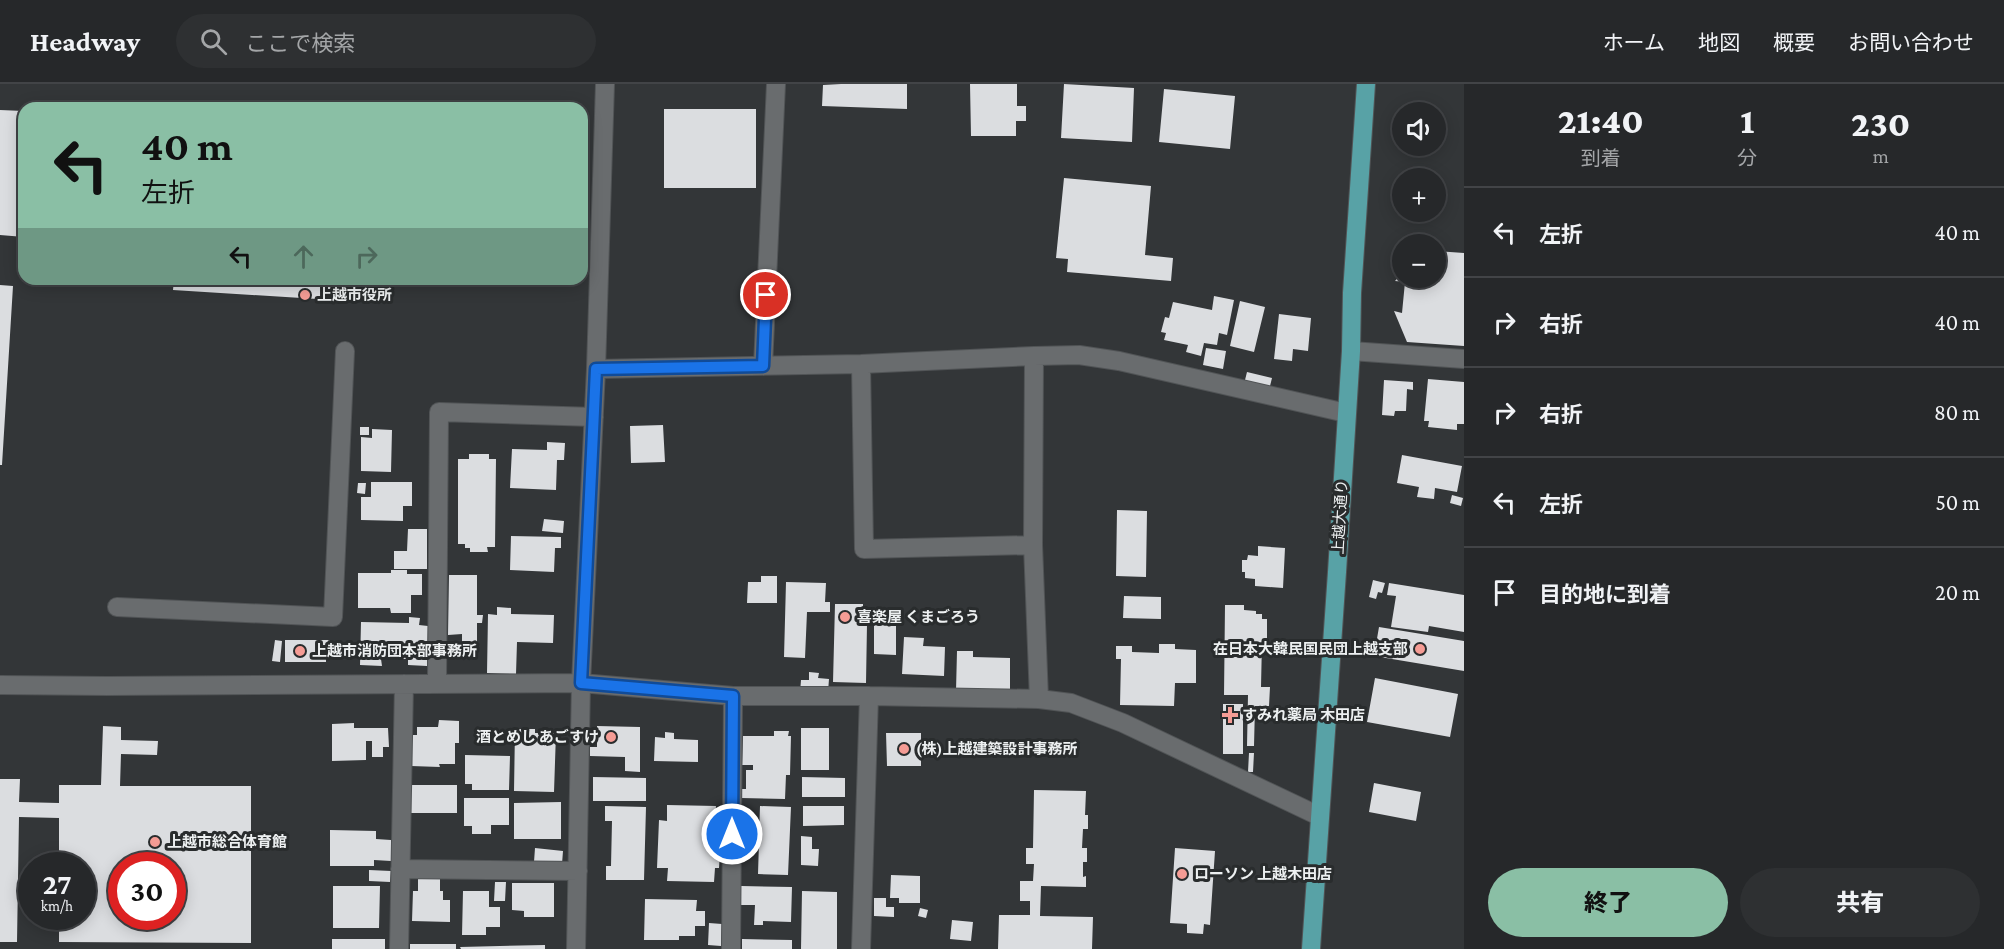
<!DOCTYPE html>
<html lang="ja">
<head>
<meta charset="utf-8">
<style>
	:root { --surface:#26282a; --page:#2e3032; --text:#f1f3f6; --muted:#a4a6a8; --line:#424447; --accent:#8abfa5 }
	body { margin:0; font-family:"Crimson Pro","Noto Sans JP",serif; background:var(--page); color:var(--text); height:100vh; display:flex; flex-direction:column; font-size:22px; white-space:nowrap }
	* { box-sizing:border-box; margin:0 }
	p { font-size:20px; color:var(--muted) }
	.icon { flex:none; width:33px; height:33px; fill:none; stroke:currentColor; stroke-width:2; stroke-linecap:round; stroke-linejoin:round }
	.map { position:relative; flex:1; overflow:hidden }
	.panel { display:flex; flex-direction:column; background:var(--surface); width:540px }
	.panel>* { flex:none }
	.hud { position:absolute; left:18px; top:18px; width:570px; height:183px; border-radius:18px; box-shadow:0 3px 15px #0003,0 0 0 2px var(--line); background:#8abfa5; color:#111; overflow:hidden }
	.buttons { position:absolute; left:1392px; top:18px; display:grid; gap:12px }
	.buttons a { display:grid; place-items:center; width:54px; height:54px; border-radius:50%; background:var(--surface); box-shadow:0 3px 15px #0003,0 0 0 2px var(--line); font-size:30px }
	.speed { position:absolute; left:18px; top:768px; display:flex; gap:12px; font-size:30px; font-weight:700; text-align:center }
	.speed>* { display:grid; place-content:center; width:78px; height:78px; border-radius:50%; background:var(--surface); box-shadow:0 3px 15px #0003,0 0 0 2px var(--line); line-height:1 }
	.speed small { font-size:15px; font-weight:400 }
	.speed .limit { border:9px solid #d22; background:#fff; color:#111 }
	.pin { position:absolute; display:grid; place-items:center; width:51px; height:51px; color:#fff; margin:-26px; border:3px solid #fff; border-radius:50%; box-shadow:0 2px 6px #0007 }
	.me { position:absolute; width:66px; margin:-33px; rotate:0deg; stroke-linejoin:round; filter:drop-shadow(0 0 4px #0008) }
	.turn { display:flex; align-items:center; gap:21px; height:126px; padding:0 24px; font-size:27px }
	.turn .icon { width:78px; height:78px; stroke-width:2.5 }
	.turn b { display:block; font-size:42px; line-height:51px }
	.lanes { display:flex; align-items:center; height:57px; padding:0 24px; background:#0003; justify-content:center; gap:30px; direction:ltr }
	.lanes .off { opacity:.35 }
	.eta { display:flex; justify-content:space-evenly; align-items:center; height:102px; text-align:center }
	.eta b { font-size:36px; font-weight:800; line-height:42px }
	.primary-button { display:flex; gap:12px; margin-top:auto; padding:12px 24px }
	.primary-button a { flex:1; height:69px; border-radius:36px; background:var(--accent); color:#111; font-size:24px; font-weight:800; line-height:69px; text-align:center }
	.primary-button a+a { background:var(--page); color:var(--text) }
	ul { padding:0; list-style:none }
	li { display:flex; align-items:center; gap:18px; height:90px; padding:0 24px; border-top:2px solid var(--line) }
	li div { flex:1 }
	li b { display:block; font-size:22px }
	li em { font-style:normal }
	header { display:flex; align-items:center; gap:36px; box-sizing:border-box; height:84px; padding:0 30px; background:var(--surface); border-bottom:2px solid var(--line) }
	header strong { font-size:28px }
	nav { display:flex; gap:33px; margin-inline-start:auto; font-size:21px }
	.search { width:420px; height:54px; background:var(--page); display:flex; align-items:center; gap:15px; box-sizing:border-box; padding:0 21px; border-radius:33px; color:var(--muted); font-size:22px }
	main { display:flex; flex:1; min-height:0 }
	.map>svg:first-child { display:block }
	.building { fill:#dbdde0; fill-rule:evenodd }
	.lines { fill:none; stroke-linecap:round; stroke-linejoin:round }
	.minor-casing { stroke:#515456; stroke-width:20 }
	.major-casing { stroke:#515456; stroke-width:20 }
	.minor { stroke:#696c6e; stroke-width:18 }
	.major { stroke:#58a2a6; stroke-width:18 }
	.route-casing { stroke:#114b97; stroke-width:15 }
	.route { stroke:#1a73e8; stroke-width:10 }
	.poi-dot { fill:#f59c95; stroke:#292c2d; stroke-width:2 }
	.labels { text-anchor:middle; stroke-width:6; stroke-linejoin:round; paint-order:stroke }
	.poi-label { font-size:15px; font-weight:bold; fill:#edf0f1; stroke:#292c2d; text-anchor:start }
	.street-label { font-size:15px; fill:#edf0f1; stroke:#292c2d }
</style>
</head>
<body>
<header>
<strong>Headway</strong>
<div class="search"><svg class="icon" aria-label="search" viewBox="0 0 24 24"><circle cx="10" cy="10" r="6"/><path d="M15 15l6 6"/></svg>ここで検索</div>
<nav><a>ホーム</a><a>地図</a><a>概要</a><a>お問い合わせ</a></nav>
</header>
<main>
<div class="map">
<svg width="1464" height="865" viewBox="0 0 1464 865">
	<rect width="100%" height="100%" fill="#333638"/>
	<path class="building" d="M841,0h66v25l-85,-3 1,-21z
		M970,0h47v22h9v15h-10v15h-45z
		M1064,0l70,4 -2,54 -71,-4z
		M1164,5l71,7 -5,53 -71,-7z
		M664,25h92v79h-92z
		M0,26l24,1v126l-24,-2z
		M1064,94l87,8 -6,69 28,3 -2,23 -104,-9 1,-13 -12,-1z
		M1436,167l28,2v93l-57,-4 -13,-31 8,2 3,-31 -10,-1 7,-8v5h34z
		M174,195h177l-2,22 -176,-11z
		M0,201l13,1 -11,179h-2z
		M1214,212l20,4 -7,35 -8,-2 -2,12 -13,-2 -3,13 -15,-4 2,-7 -24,-5 2,-7 -5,-1 4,-15 4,1 4,-16 39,8z
		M1240,217l25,6 -11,45 -24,-6z
		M1279,230l32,4 -3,33 -15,-2 -1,12 -18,-2z
		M1206,264l20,3 -3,18 -20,-4z
		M1247,288l25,6 -3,12 -25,-6z
		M1428,295l36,3v42h-7v6l-29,-3 1,-6h-5z
		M1384,296l29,2v8l-6,-1 -1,22h-11l-1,5 -12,-1z
		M663,341l2,37 -34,1 -1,-37z
		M360,343h9v8h-9z
		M372,345l20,1 -1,42 -30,-1v-34l11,1z
		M547,358l18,1 -1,17h-7l-1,30 -46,-2 2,-39 35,1z
		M469,370h20v5h7l-1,88h-8l1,5h-18v-4h-5v-4h-7v-85h11z
		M1402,371l60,11 -5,26 -22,-4 -1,11 -17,-2 2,-10 -22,-4z
		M371,398h41v24h-9v15l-42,-1v-23h10z
		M358,399h8l-1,11 -8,-1z
		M1452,411l11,3 -2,8 -11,-3z
		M1117,426l30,1 -1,66 -30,-1z
		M544,435l20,2 -1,12 -21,-2z
		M408,445h19v40h-33v-18h13z
		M511,452l50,1v11h-6l-1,24 -44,-2z
		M1258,462l27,2 -2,40 -28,-2v-7l-10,-1v-6h-3v-12h5l1,-5 10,1z
		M391,486h16v4h15v21h-11v18h-20l-1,-5h-32v-35h33z
		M449,491h28v40h6l-1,8h-5v19h-15v-8l-14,1z
		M761,492h16v27h-30l1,-21h13z
		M1373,496l12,3 -3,10 -4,-1 -2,7 -7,-2z
		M786,498l40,1 -1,19h5v10h-23l-2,46 -21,-1z
		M1389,499l75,12v37l-35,-6 -1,6 -37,-5 5,-31 -9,-1z
		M1124,512l37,1v22l-38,-1z
		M835,520h28v20h4l-1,59 -33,-1z
		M1225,521h19v5l12,1v3h6v5h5v22h-5l-1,46h9l-1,19h-14l-1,40h-7l1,-51h-24z
		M497,523l14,1v6l43,1 -1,28 -36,-1 -1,32 -29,-1 1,-59 9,1z
		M409,533l11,1 -1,7 9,1 -1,40 -19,-1v-6h-27l1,7 -22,-1 1,-43 48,1z
		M874,539h22v32l-22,-1z
		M1379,543l85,14v30l-90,-15z
		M904,553l20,1 -1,8 22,1 -1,29 -42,-2z
		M275,556l7,1 -2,21 -8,-1z
		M285,556h47l-1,12 -5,-1v11h-41z
		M1159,560h16v5l21,1v33h-21l-1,23 -54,-1 1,-46h-5v-13h16v6l27,1z
		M957,567h16v6l37,1v34l-54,-1z
		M809,588l10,1 -1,5 11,1 -1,13 -28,1 1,-13h8z
		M1375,594l83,16 -8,43 -83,-15z
		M1223,620h20v50h-20z
		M439,636l20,1v22h-4v21h-16l1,3 -29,-1v-31h6v-8h21z
		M354,639v5h34l1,19h-6v10h-11v-16h-6v19l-34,1v-37z
		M103,642l18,1v13l37,1 -1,14 -36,-1 -1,32h131v157l-192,-1v-26h23v-50h-23v-48l-40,-1 -2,125h-17v-163h20l-1,23 40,1v-18h42zM122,782h50v50h-50z
		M597,642l43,1v45l-15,-1v-14l-35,-1v-9h7z
		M801,644h28v42h-28z
		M515,645h20v4h21l-2,59 -40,-1z
		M774,647h15l-1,5h3l-1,39h-4l-1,24 -44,-1v-9h5v-19h7v-5h-11l1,-29h31z
		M665,648l9,1v6l24,1v22l-44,-1 1,-24 10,1z
		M886,649h35v33h-34z
		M1249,669h5l-1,19h-5z
		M465,671l45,1 -1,34h-37v-6h-7z
		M593,693l53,1v23h-53z
		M802,693l43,1v19h-43z
		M1374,699l47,9 -5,29 -47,-9z
		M410,701h47v28h-46z
		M1034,706l52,1 -1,24h3v14h-5l-1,19h5v14h-4v15l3,-1v11l-45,-1 -1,30 53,1 -1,32h-94l1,-34h31v-14h-10v-20h13l1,-17h-8v-16h7z
		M464,714h45v27h-18v9h-19v-8h-8z
		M561,718v37h-47v-36z
		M667,721l49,1 -1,14h4v17h-6l-1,16h8l-1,15h-4l-1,14 -47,-1 1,-13h-11l2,-48 8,1z
		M605,722l41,1 -2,73h-38v-14h5l1,-45h-7z
		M760,722l31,1 -3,68 -30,-1 1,-32h-5v-8l5,1z
		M803,722h41v19l-41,1z
		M330,746l46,1v8l15,1v21l-17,-1v6h-44z
		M801,752l11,1v12h7l-1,17 -17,-1z
		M535,764l28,3 -1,13 -28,-2z
		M1175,764l40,3 -5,74 -6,-1 -1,10 -16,-1v-9l-17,-1z
		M369,786l22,1 -1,11 -21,-1z
		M891,791l29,1v27h-21v-5h-9z
		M418,795h22v12h3v9h7v22l-38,-1 1,-30h5z
		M495,798h11l-1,19h-11z
		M512,799h42v34h-30v-6l-12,-1z
		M333,802h47l-1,42h-46z
		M741,802l51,1 -1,35 -28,-1v4h-9l1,-20h-15z
		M463,807h26v16h11v20h-14v8h-24z
		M802,807l35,1v57h-36z
		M874,814h12v9h8v10l-20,-1z
		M645,815l52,1 -1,11h9v15h-10v10h-16v4h-35z
		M920,824l8,2 -2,8 -8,-2z
		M952,836l21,2 -2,19 -21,-2z
		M709,839l13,1 -1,22 -13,-1z
		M332,855h53v10h-53z
		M742,855l50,1v9h-50z
		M410,860h46v5h-46z
		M545,861v4h-84l-1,-2z"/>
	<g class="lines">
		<g class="minor-casing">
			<path id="minor" d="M1351,267l113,8
				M1034,272l45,-1 40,6 227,52
				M861,280l3,185 169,-4
				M763,282l13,-282
				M596,285l265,-5 173,-8 -1,189 6,154
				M117,523l216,10 12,-266
				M437,599l2,-271 155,5
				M0,601l107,1 474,-3 152,13h136l170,3 32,4 52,20 196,93
				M400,785l178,2
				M399,865l5,-265
				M576,865l5,-266 15,-314 9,-285
				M731,865l2,-253
				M861,865l8,-253"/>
		</g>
		<g class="major-casing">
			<path id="major" d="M1311,865l26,-377 14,-221 1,-58 14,-209"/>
		</g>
		<use href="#minor" class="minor"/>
		<use href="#major" class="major"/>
	</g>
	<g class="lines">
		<g class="route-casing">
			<path id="route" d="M732,750l1,-138 -152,-13 15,-314 167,-3 3,-71"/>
		</g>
		<use href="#route" class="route"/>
	</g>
	<g class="poi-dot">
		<circle cx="305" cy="211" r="6"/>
		<circle cx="845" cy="533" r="6"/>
		<circle cx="1420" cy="565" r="6"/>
		<circle cx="300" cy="567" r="6"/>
		<path d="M1227 622h6v6h6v6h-6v6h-6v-6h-6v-6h6z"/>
		<circle cx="611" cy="653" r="6"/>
		<circle cx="904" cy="665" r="6"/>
		<circle cx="155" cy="758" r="6"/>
		<circle cx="1182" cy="790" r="6"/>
	</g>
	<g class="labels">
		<g class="poi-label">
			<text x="317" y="216">上越市役所</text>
			<text x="857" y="538">喜楽屋 くまごろう</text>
			<text x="1408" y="570" text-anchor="end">在日本大韓民国民団上越支部</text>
			<text x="312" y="572">上越市消防団本部事務所</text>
			<text x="1242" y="636">すみれ薬局 木田店</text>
			<text x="599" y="658" text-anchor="end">酒とめし あごすけ</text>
			<text x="916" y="670">(株)上越建築設計事務所</text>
			<text x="167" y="763">上越市総合体育館</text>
			<text x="1194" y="795">ローソン 上越木田店</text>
		</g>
		<g class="street-label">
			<text transform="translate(1340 433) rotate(-87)" y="5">上越大通り</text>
		</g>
	</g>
</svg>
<div class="buttons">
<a><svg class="icon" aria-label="sound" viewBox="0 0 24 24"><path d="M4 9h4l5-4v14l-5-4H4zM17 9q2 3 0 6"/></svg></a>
<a>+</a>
<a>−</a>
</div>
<div class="speed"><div>27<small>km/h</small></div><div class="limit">30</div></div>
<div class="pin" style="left:766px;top:211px;background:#d93025"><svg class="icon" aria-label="arrive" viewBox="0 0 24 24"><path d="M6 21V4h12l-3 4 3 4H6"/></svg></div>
<svg class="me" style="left:732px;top:750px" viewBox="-20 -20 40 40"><circle r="17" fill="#1a73e8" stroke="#fff" stroke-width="3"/><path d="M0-11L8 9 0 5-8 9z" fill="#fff"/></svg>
<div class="hud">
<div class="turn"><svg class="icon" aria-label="left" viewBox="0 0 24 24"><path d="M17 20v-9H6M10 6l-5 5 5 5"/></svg><div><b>40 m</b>左折</div></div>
<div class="lanes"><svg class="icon" aria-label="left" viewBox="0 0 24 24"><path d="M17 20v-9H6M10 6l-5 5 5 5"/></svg><svg class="icon off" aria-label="ahead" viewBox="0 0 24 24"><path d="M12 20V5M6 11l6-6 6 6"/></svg><svg class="icon off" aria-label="right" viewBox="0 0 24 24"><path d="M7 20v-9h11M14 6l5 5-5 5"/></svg></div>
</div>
</div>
<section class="panel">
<div class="eta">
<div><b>21:40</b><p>到着</p></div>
<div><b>1</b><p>分</p></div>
<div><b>230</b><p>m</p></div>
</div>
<ul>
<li><svg class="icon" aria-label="left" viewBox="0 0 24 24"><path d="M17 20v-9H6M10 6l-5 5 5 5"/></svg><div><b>左折</b></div><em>40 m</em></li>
<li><svg class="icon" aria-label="right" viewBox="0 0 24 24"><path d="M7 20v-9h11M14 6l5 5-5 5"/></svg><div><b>右折</b></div><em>40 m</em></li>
<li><svg class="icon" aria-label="right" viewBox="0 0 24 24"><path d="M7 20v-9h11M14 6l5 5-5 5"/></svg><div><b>右折</b></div><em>80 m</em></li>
<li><svg class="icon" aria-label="left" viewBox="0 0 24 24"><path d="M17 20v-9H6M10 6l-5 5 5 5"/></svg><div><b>左折</b></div><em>50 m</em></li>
<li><svg class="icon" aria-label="arrive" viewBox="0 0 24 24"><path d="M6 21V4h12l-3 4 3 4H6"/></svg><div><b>目的地に到着</b></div><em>20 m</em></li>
</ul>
<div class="primary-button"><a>終了</a><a>共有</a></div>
</section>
</main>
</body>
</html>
